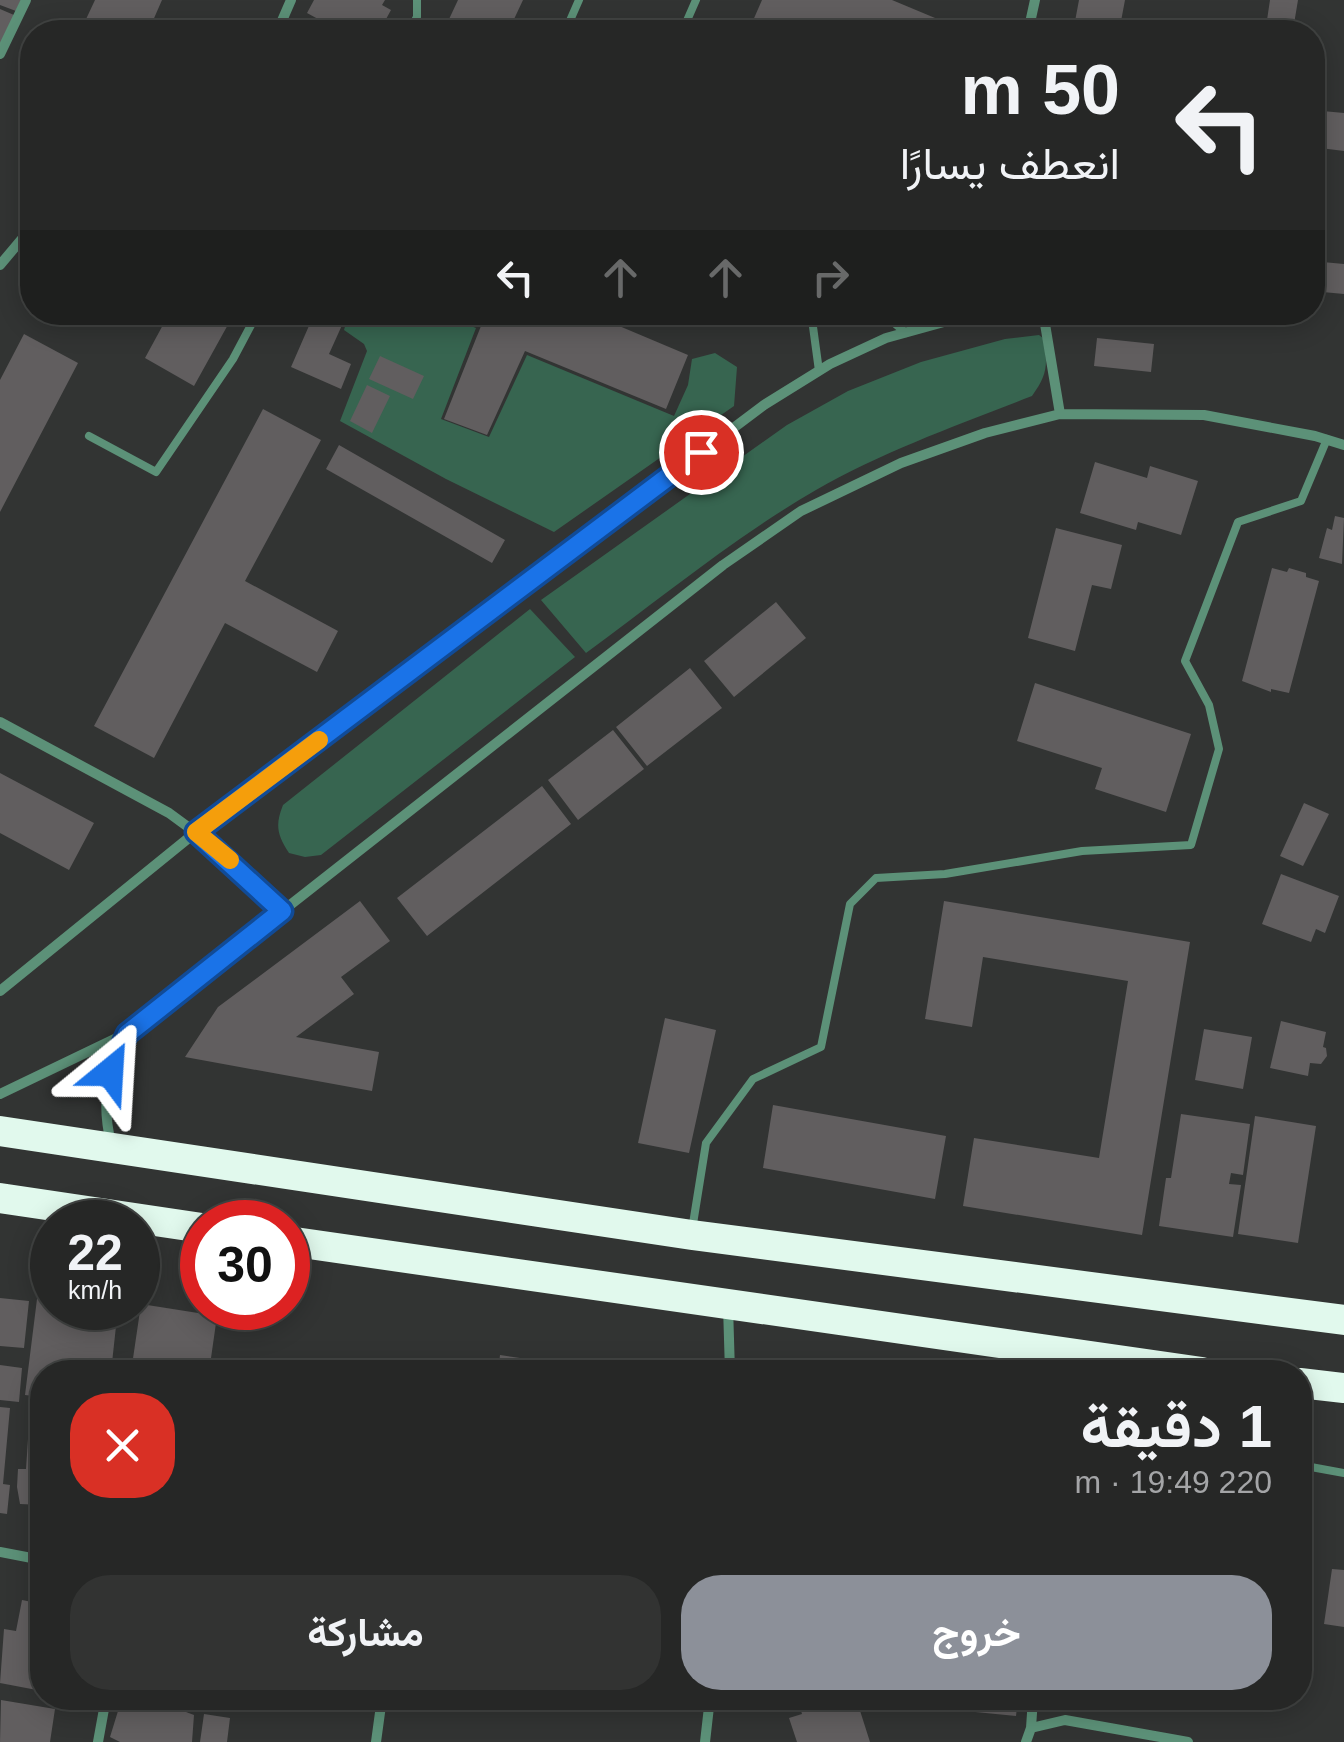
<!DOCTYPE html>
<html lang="ar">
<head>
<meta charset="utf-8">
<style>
	:root { --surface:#262726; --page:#323332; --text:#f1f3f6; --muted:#a4a5a7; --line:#424443; --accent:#8c9099 }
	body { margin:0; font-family:Helvetica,Vazirmatn,sans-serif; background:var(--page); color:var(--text); direction:rtl; height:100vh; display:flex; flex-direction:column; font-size:38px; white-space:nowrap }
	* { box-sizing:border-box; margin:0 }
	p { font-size:32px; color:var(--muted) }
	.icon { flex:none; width:55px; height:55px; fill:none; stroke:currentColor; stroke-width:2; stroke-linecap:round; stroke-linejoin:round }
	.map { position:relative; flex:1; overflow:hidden; direction:ltr }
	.sheet { position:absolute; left:30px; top:1360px; width:1282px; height:350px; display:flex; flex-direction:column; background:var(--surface); border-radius:40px; box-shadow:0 5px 25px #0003,0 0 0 2px var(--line); direction:rtl }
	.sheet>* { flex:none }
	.guide { position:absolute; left:20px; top:20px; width:1305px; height:305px; border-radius:40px; box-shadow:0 5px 25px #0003,0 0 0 2px var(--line); direction:rtl; background:#262726; color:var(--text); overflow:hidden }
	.speed { position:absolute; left:30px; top:1200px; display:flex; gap:20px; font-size:50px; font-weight:700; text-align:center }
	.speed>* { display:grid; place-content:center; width:130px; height:130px; border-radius:50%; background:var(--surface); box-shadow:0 5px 25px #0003,0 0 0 2px var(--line); line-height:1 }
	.speed small { font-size:25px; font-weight:400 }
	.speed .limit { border:15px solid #d22; background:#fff; color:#111 }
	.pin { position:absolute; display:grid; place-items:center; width:85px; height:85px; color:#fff; margin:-42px; border:5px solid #fff; border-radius:50%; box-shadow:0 2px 10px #0007 }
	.me { position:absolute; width:110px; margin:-55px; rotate:27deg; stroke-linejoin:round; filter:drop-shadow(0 0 8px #0008) }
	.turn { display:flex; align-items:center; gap:35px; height:210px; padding:0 40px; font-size:45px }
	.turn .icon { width:130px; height:130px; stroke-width:2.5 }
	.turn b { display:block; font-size:70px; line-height:85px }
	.lanes { display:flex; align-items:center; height:95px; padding:0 40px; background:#0003; justify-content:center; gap:50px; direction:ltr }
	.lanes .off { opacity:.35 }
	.round { display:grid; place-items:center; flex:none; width:105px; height:105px; border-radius:40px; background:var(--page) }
	.summary { display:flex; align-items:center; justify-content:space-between; height:170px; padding:0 40px }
	h1 { font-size:60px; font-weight:700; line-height:75px }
	.cta { display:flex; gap:20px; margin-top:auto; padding:20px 40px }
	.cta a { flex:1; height:115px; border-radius:40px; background:var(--accent); color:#fff; font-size:40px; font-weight:700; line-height:115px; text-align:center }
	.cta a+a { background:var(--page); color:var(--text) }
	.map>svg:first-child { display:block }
	.green { fill:#376550 }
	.building { fill:#615e5f }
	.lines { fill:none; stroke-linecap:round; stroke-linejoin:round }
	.lane { stroke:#5c9178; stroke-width:8 }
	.street { stroke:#5c9178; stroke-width:10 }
	.highway { stroke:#e1f9ed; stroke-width:30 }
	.route-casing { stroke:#114b97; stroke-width:25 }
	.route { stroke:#1a73e8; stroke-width:18 }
	.slow { stroke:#f59e0b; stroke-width:18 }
</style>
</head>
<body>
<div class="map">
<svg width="1344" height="1742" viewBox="0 0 1344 1742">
	<rect width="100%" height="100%" fill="#323433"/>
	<path class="green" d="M349,313h88l39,15 -35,91 48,18 38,-82 147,61 14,-31 4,-26 23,-6 22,14 -3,39 -180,126 -108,-53 -106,-58 27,-70 -3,-7 -20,-14z
		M1039,335l4,3c5,26 5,36 -11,58 -74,29 -148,55 -216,94 -81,47 -155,108 -230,163l-45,-53 246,-175 61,-34 73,-29 84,-23z
		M530,609l45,48 -254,198 -16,2 -16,-4c-12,-18 -14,-28 -6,-48z"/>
	<path class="building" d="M0,0h21l-5,11 -16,-6z
		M95,0h67l-14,32h-68z
		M314,0h71l-3,5 9,5 -12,22h-54l4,-7 -22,-12z
		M458,0h65l-15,32h-65z
		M762,0h130l67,28 -2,4h-209z
		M1079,0h46l-6,32h-46z
		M1270,0h28l-4,24 -27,-4z
		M0,9l14,6 -14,29z
		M1312,110l32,3v38l-32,-4z
		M1312,261l32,3v30l-32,-3z
		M170,312h65l-41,74 -49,-28z
		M315,312l28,11 -14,31 22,10 -10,25 -50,-22z
		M448,312h138l102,43 -22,54 -141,-58 -38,84 -43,-16 37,-93z
		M24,334l54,29 -78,149v-132z
		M1097,338l57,6 -3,28 -57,-6z
		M380,356l44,20 -11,23 -44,-20z
		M367,385l23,11 -18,37 -22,-12z
		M263,409l58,31 -76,141 93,50 -21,41 -92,-49 -71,135 -60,-32z
		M339,445l166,95 -13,23 -166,-94z
		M1095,462l52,16 3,-12 48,15 -17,54 -43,-13 -2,8 -56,-17z
		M1335,516l9,2 -2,46 -23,-6 8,-30 5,2z
		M1056,528l66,17 -11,44 -19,-4 -17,66 -47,-13z
		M1272,568l15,4 2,-4 17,5v4l13,4 -30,112 -18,-4v3l-29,-11z
		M776,602l30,36 -72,59 -30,-36z
		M690,668l32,40 -75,58 -31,-39z
		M1035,683l156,51 -25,78 -71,-23 7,-21 -85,-27z
		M613,730l31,39 -66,51 -30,-40z
		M0,773l94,50 -25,47 -69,-37z
		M542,786l29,38 -144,112 -30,-38z
		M1304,803l25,11 -26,52 -23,-10z
		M1281,874l58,22 -14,37 -9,-4 -5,13 -49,-18z
		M360,901l30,40 -49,36 13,17 -58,43 83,15 -7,39 -187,-34 33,-50z
		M944,901l246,41 -48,293 -179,-29 11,-68 125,20 29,-177 -145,-24 -11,70 -47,-8z
		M665,1018l51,12 -27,123 -51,-10z
		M1281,1021l45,11 -3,15 3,1 1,8 -6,8 -11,-1 -2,13 -38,-8z
		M1204,1029l48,8 -9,52 -48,-9z
		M773,1105l173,31 -11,63 -172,-31z
		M1181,1114l69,10 -7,51 -12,-2 -2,11 12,1 -8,52 -74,-11 7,-48h5z
		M1255,1116l61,10 -18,117 -60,-9z
		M38,1291l14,2v15h66l-7,64h-69v25l-17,-2z
		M0,1298l29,3 -5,47 -24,-2z
		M141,1304l76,12 -8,56h-78z
		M500,1355l102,15 -1,2h-103z
		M0,1365l22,3 -3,34 -19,-2z
		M606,1367l29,3v2h-30z
		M0,1407l10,1 -7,76 7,1 -3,29 -7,-1z
		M38,1417l4,1v87l-22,-1 -3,-17 1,-18h8l2,-30z
		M1332,1569l12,1v57l-20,-3z
		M39,1597l3,1v93l-42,-8 4,-54 12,2 6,-31 15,3z
		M122,1698h27l45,17 -2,27h-72l-10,-5z
		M797,1698h59l14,44h-73l-8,-24 13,-4z
		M956,1698h62l-2,18 -61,-6z
		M1,1700l54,9 -5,33h-50z
		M204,1714l26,4 -3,24h-27z"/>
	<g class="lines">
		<path class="lane" d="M409,32l8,-15v-17
			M565,32l14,-32
			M682,32l14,-32
			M811,312l8,59
			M881,312l25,21
			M89,436l67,36 77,-113 25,-47
			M692,1230l14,-87 47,-64 68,-32 29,-143 26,-26 69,-4 137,-23 109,-6 28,-96 -10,-44 -24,-44 53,-139 63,-21 26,-62
			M1300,1465l44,8"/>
		<path class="street" d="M273,32l8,-9 10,-23
			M1028,32l7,-32
			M0,54l26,-54
			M0,265l32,-38
			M1043,312l17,102
			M0,722l169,91 49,36 64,62
			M0,991l196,-159 568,-427 66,-41 56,-26 94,-26
			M0,1094l127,-61 596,-468 78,-54 100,-48 84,-30 75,-19 144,1 111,21 29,9
			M111,1143c-11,-46 -2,-67 15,-109
			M728,1306l2,66
			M0,1552l42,8
			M1031,1728l2,-30
			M98,1742l8,-44
			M376,1742l6,-44
			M705,1742l5,-44
			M1026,1742l5,-14 34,-8 123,22"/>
		<path class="highway" d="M0,1131l692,104 652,85
			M0,1198l202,30
			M288,1241l914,131
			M1300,1383l44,5"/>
	</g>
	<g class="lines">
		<g class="route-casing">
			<path id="route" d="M110,1072l17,-38 155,-123 -86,-79 505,-380"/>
		</g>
		<use href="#route" class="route"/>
		<path class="slow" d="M230,860l-34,-28 123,-92"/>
	</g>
</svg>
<div class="speed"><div>22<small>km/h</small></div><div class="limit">30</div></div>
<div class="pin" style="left:701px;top:452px;background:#d93025"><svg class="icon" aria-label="arrive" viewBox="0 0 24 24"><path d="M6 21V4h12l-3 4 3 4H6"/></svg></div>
<svg class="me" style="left:110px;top:1072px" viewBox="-20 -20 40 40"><path d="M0-17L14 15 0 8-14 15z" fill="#1a73e8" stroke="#fff" stroke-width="4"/></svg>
<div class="guide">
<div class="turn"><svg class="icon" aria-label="left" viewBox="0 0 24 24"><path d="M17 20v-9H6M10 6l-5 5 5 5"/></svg><div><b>50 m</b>انعطف يسارًا</div></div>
<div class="lanes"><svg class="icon" aria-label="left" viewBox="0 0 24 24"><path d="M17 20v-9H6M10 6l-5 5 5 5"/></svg><svg class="icon off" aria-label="ahead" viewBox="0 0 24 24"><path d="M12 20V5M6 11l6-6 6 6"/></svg><svg class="icon off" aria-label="ahead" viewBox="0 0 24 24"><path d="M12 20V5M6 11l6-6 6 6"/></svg><svg class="icon off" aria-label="right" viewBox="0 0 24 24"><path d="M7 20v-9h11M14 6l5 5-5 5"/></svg></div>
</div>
<section class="sheet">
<div class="summary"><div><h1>1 دقيقة</h1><p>220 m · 19:49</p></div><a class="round" style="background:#d93025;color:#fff"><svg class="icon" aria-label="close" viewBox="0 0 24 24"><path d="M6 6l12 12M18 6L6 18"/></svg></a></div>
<div class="cta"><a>خروج</a><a>مشاركة</a></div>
</section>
</div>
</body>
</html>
